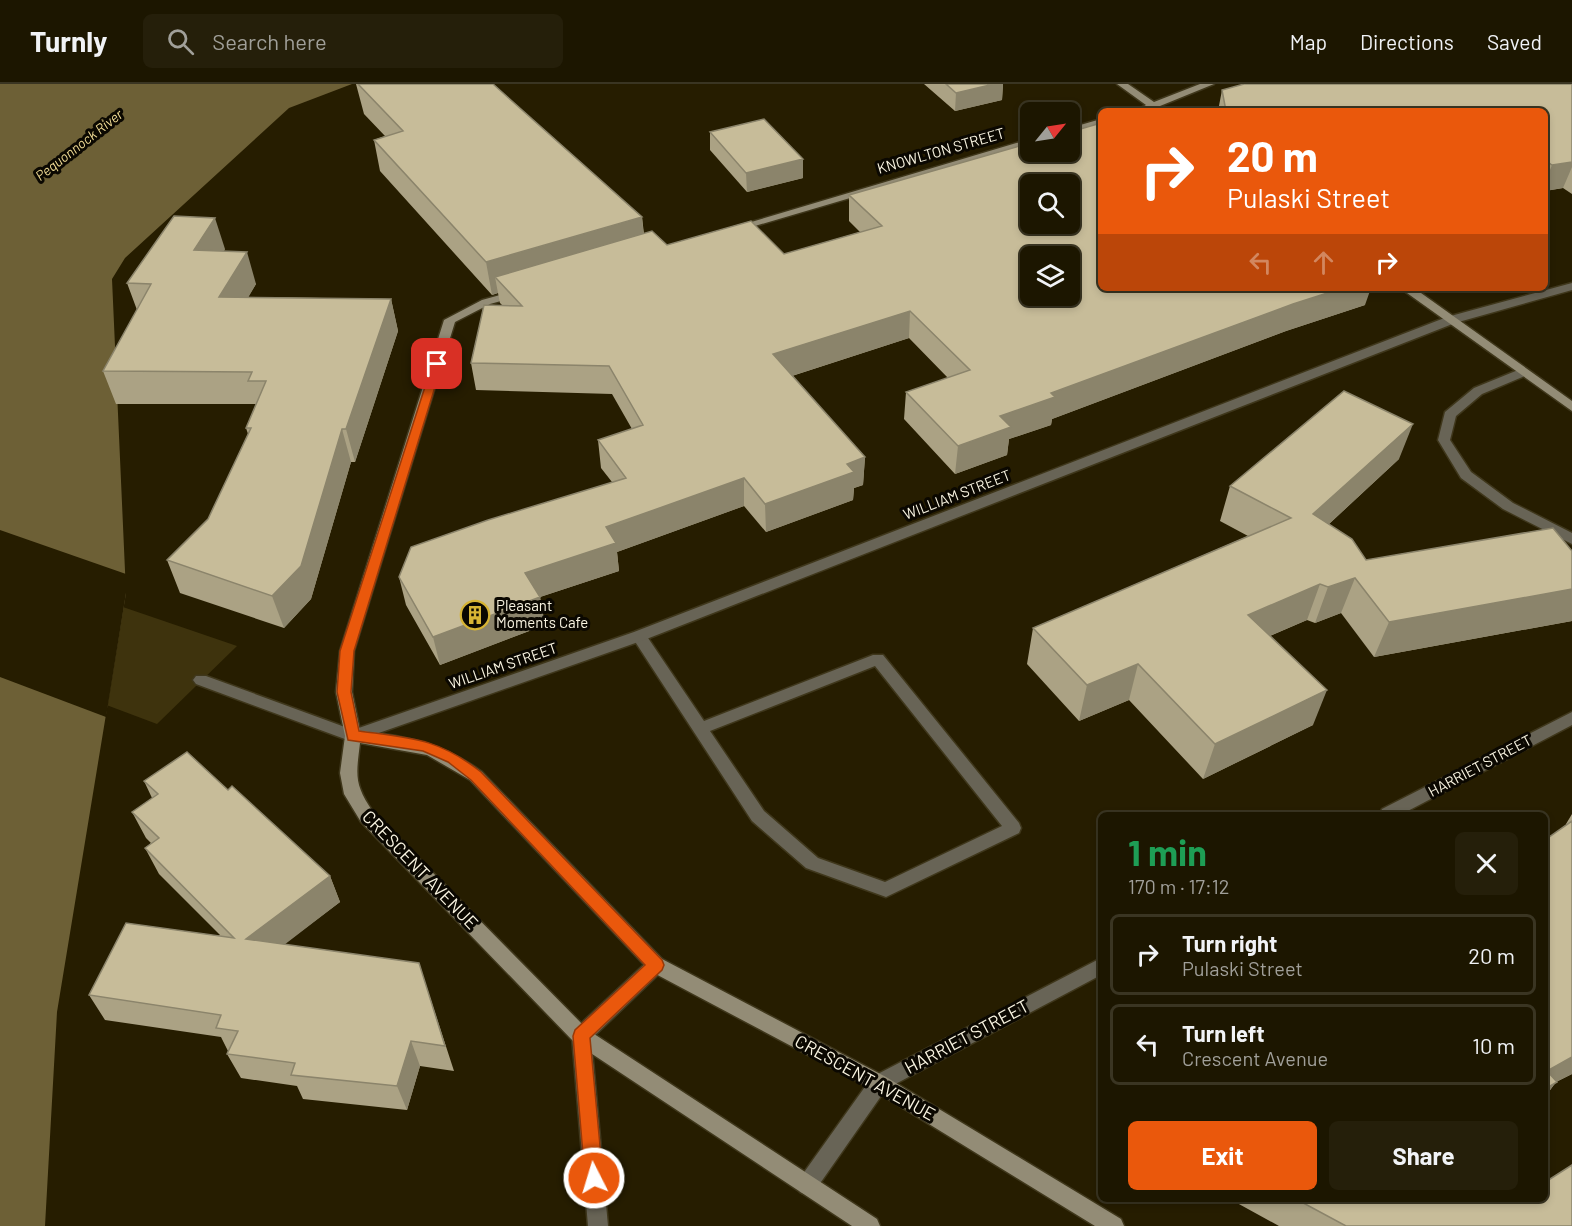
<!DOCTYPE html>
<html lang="en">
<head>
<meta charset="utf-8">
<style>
	:root { --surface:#1c1600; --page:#251f0a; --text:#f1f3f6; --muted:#a09f99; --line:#3a3522; --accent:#ea580c }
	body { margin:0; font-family:Barlow,sans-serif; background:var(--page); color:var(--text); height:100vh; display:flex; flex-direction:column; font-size:22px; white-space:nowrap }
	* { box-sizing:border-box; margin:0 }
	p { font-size:20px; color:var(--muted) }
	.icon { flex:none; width:33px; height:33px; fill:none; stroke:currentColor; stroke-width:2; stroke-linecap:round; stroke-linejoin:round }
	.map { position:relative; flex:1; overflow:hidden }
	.drawer { position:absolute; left:1098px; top:728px; width:450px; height:390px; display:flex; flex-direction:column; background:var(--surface); border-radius:9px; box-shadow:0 3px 9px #0003,0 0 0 2px var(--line) }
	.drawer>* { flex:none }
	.guide { position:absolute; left:1098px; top:24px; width:450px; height:183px; border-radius:9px; box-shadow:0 3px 9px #0003,0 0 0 2px var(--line); background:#ea580c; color:#fff; overflow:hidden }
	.needle { width:39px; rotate:60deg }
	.buttons { position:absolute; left:1020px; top:18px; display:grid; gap:12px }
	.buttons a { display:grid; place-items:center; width:60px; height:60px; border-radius:9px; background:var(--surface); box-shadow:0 3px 9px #0003,0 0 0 2px var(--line); font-size:30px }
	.pin { position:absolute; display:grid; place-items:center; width:51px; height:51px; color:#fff; margin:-26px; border-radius:12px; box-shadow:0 3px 9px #0006 }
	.me { position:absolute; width:66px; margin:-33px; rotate:355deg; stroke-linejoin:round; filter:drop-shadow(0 0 4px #0008) }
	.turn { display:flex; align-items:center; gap:21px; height:126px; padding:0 30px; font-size:27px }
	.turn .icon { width:78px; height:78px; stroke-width:2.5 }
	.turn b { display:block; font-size:42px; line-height:51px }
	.lanes { display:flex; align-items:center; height:57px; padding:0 30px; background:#0003; justify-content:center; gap:30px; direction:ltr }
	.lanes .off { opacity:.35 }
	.round { display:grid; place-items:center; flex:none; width:63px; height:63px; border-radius:9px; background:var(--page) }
	.head { display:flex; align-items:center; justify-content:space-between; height:102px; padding:0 30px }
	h1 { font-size:36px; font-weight:700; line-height:45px; color:#1e9e55 }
	.cta { display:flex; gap:12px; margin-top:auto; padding:12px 30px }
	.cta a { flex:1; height:69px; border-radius:9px; background:var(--accent); color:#fff; font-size:24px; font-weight:700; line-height:69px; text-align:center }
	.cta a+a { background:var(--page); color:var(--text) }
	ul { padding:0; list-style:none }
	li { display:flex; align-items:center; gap:18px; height:81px; margin:0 12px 9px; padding:0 18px; border:3px solid var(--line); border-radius:9px }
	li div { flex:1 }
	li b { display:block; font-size:22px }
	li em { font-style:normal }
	header { display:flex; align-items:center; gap:36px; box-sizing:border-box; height:84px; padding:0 30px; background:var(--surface); border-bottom:2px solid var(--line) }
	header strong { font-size:28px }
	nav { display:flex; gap:33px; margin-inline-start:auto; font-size:21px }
	.search { width:420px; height:54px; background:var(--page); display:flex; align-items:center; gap:15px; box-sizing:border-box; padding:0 21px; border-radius:9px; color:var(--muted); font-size:22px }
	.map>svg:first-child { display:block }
	.green { fill:#3e330d }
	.water { fill:#6d6036 }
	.pier { fill:#261d00 }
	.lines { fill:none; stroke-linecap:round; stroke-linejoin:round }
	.service-casing { stroke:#3f371b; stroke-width:3 }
	.minor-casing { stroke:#3f371b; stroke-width:3 }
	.secondary-casing { stroke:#3f371b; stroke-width:3 }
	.service { fill:#686456; fill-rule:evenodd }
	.minor { fill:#686456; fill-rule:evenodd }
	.secondary { fill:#938c76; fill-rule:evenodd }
	.wall { fill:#aba284 }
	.shaded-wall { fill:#8b846b }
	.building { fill:#c7bc99; stroke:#8b846b; stroke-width:1.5; fill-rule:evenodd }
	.route { fill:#ea580c; stroke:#983908; stroke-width:1.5 }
	.labels { text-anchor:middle; stroke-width:6; stroke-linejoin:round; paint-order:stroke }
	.far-water-label { font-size:14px; font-style:italic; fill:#f0db94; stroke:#0b0801 }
	.street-label { font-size:15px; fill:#faf5e2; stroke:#0b0801 }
	.poi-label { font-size:15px; fill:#faf5e2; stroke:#0b0801; text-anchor:start }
	.near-street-label { font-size:18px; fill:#faf5e2; stroke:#0b0801 }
</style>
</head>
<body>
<header>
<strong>Turnly</strong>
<div class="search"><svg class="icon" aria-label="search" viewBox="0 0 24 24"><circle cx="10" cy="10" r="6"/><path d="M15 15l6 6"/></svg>Search here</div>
<nav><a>Map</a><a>Directions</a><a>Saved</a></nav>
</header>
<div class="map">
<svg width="1572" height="1142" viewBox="0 0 1572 1142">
	<rect width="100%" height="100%" fill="#261d00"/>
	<path class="green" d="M0,481l237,81 -80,78 -157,-59z"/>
	<path class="water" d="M0,0h352l-63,24 -164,150 -13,21 14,314 -69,419 -12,214h-45z"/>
	<path class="pier" d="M0,446l126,44v19l-20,124 -106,-40z"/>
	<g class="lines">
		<g class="service-casing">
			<path id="service" d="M1523,284l4,1v6l-45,19 -26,22 -6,24 21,32 42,31 59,30v11l-69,-35 -42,-31 -23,-38 7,-28 29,-24z
				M639,547l5,1 60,89 169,-66h10l136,168 2,5 -2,5 -133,64 -80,-29 -54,-47 -118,-181 -2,-4zM875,582l127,160 -117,56 -67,-24 -54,-47 -54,-80z"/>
		</g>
		<g class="minor-casing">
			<path id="minor" d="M1572,199v7l-117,33 -811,317 -291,102 -157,-58 -3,-4 3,-4h10l147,54 281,-98 813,-315z
				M1572,628v13l-170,89h-22l2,-5z
				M656,873l6,2 3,6 -3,6 -71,68 17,187h-20l-16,-190 2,-6 76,-71z
				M1101,874v17l-215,114 -72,103 -7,3 -7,-3 -3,-7 3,-7 72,-101z"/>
		</g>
		<g class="secondary-casing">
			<path id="secondary" d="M1117,0h11l26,18 46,-18h14l-54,22 3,5h-28l11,-6z
				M1101,35v6l-31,9v-6z
				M1030,55v6l-292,86 -4,1 -6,-3z
				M1400,204h14l158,113v10z
				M518,206l4,1v4l-32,9 -35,18 -101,329 -2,41 8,39c46,5 84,13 122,41l180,187 224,118 235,142 3,7h-29l-223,-137 -222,-118 -180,-191 -43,-25 -67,-12c-4,33 -6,41 13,69l215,218 289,189 3,7h-28l-278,-184 -213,-220 -17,-28 -4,-21 5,-37 -9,-44 4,-41 104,-331 38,-20z"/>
		</g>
		<use href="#service" class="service"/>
		<use href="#minor" class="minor"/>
		<use href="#secondary" class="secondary"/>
	</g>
	<path class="wall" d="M356,0h137l149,133 2,17 23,11 117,9 76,-22 -11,-11v-26l516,110 -79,26 -234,88 -1,6 -42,14 -2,16 -52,19 -51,-55 2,-27 42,-14 -39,-40 -117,38 73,81 -2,28 -9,3 -1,12 -87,32 -22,-26 -127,46 2,19 -79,26 5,28 -105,40 -34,-60 -7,-28 213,-95 -11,-14 -3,-28 34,-11 -20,-35 -136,-4 -5,-27 31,-58 -2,-2 -2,-10 -6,2 -112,-124 -6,-31 11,-4 -21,-22z
		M924,0h79l-1,16 -47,11z
		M1572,0v110l-9,-6 -18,3v-80h-327l4,-21z
		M710,48l93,27v19l-56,14 -37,-42z
		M225,165l-1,2 32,33 -8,13 143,2 7,32 -43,131h-4l-40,137 -27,29 -104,-35 -13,-33 41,-41 40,-85 -2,-6 10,-24h-140l-13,-33 34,-61 -10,-27z
		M1399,375l-70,65 37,36 206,-9v70l-198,36 -33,-44 -26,10 -8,-3 -37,16 43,89 -110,54 -74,-79 -50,21 -52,-57 6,-36 215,-92 -28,-15 10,-35z
		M144,697l84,9 102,86 10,26 -56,42 143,44 27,83 -34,-5 -13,44 -104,-11 -6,-13 -56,-8 -14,-24 1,-3 -7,-14 -116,-17 -16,-25 131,-60 -61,-61 -14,-26 6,-5 -5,-5 -14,-26 20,-14z
		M1572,730v260l-16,8 -11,15v-257l22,-15 -1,-1z
		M1228,1114h317l27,28h-293z"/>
	<path class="shaded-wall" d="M994,0h9l-1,16 -47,11 1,-18z
		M803,75v19l-56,14 -1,-19z
		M1572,78v5l-9,21 -18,3v-9l7,-17z
		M642,133l3,33 -150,27 3,16 -6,2 -6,-33z
		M215,134l10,31 -20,32 -11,-31z
		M247,168l9,32 -26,45 -11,-32z
		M1343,204h28l-6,17 -79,26 -234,88 -1,6 -42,14 -2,16 -52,19 3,-28 42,-30 51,-23 242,-89z
		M391,215l7,32 -43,131 -9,-33z
		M910,227l-1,27 -136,44v-28z
		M1413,340l-14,35 -98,91 12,-36z
		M342,345l9,33 -40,137 -27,29 -12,-32z
		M865,373l-2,28 -9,3 -1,12 -87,32 -1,-28 82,-40z
		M744,394v28l-127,46 2,19 -79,26 5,28 -105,40 -7,-28 92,-64 81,-46z
		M1355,494l-14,35 -26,10 13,-36z
		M1320,500l-13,36 -70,30 11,-35z
		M1572,505v32l-198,36 15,-35z
		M1138,580l-9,36 -50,21 8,-36z
		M1327,606l-14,35 -110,54 12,-35z
		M330,792l10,26 -82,63 -12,-26z
		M411,957l9,25 -13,44 -10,-24z
		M1572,973v17l-16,8 -11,15 2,-26z"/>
	<path class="building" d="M358,0h135l149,133 -156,45 -112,-122 29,-9z
		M946,0h48l-38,9z
		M1244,0h328v78l-20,3 -7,-5v-49h-319l-4,-21z
		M764,35l39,40 -57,14 -36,-41z
		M1101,39v165h242l-50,16 -242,89 4,4 -55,19 11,11 -53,19 -52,-54 64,-22 -60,-59 -137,43 92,103 -18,7 7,8 -89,32 -21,-26 -138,49 10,16 -91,30 15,24 -107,40 -34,-60 12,-30 77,-27 138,-42 -28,-38 45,-15 -34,-59 -138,-3 13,-58 38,1 -27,-29 157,-46 15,14 84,-24 33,33 98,-28 -33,-31 181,-52v9h40v-20zM1030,100h40v40h-40zM1030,172h40v40h-40z
		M174,132l41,2 -21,32 53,2 -28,45 172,2 -45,130h-4l-41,137 -29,30 -105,-36 41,-41 43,-91h-5l20,-47h-18l4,-9 -149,-1 48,-87 -24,-1z
		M1344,307l69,33 -100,90 39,25 14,21 187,-32 19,23v38l-183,33 -34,-44 -27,9 -8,-3 -72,31 79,75 -112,54 -77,-80 -51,21 -54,-57 258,-110 -61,-32z
		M187,668l41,38 4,-4 98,90 -84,63 173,24 26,83 -34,-5 -14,45 -106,-11 4,-12 -68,-9 11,-23 -22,-3 5,-13 -132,-20 37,-72 108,15 -89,-90 14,-10 -27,-26 26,-18 -14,-13z
		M1572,737v236l-25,14 10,11 -12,7v-249z
		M1572,1081v61h-226l-52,-28h251v-19l2,2z"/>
	<path class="route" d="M433,278l9,2 -88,287 -3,41 8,39c52,7 79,7 122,41l181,188 2,5 -2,5 -72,68 13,140 -3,7 -6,2 -7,-2 -2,-7 -12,-142 2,-6 70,-65 -174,-185 -23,-18 -25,-11 -75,-11 -11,-48 3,-41z"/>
	<defs>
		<g id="building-ring" transform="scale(1.5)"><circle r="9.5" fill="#0b0801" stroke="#d7b434" stroke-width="1.5"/><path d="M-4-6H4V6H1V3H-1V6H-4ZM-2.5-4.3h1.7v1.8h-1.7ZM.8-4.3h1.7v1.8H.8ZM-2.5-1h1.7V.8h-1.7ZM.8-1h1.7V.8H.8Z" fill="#d7b434"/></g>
	</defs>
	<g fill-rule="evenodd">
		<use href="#building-ring" x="475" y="531"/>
	</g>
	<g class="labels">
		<g class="far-water-label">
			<text transform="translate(79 61) rotate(-38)" y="5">Pequonnock River</text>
		</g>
		<g class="street-label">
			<text transform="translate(941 67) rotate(-16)" y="5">KNOWLTON STREET</text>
			<text transform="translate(957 411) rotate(-21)" y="5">WILLIAM STREET</text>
			<text transform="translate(503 582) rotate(-19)" y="5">WILLIAM STREET</text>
			<text transform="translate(1480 682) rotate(-28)" y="5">HARRIET STREET</text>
		</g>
		<g class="poi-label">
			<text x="496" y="527">Pleasant<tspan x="496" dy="17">Moments Cafe</tspan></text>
		</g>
		<g class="near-street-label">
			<text transform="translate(420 786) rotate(46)" y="6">CRESCENT AVENUE</text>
			<text transform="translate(967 953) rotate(-28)" y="6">HARRIET STREET</text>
			<text transform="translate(865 994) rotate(29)" y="6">CRESCENT AVENUE</text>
		</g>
	</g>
</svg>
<div class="buttons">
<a><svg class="needle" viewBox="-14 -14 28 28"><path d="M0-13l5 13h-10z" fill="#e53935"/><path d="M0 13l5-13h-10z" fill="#a09f99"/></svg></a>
<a><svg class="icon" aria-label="search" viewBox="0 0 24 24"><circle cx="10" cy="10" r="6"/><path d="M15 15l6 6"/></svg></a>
<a><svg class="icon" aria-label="layers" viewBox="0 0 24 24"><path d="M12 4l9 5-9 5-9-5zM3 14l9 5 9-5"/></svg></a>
</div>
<div class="pin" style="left:437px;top:280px;background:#d93025"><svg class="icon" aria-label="arrive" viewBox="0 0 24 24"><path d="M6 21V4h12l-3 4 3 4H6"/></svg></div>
<svg class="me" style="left:594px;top:1094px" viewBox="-20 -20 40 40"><circle r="17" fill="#ea580c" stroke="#fff" stroke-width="3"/><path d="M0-11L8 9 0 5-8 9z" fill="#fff"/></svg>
<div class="guide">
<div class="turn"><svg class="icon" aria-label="right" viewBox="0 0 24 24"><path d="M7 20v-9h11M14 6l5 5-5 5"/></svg><div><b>20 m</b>Pulaski Street</div></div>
<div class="lanes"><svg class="icon off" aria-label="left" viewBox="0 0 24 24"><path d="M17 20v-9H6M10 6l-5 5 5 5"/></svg><svg class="icon off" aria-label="ahead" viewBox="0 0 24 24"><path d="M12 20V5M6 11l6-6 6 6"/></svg><svg class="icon" aria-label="right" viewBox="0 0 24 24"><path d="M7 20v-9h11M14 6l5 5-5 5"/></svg></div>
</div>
<section class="drawer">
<div class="head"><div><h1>1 min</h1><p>170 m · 17:12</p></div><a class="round"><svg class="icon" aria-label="close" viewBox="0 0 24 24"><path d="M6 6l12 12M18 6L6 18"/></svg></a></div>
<ul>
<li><svg class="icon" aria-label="right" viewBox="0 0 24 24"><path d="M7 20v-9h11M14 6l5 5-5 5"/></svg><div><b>Turn right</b><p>Pulaski Street</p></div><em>20 m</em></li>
<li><svg class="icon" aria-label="left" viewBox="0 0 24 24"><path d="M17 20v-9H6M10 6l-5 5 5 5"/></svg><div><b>Turn left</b><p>Crescent Avenue</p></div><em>10 m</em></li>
</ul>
<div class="cta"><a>Exit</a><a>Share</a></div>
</section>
</div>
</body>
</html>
